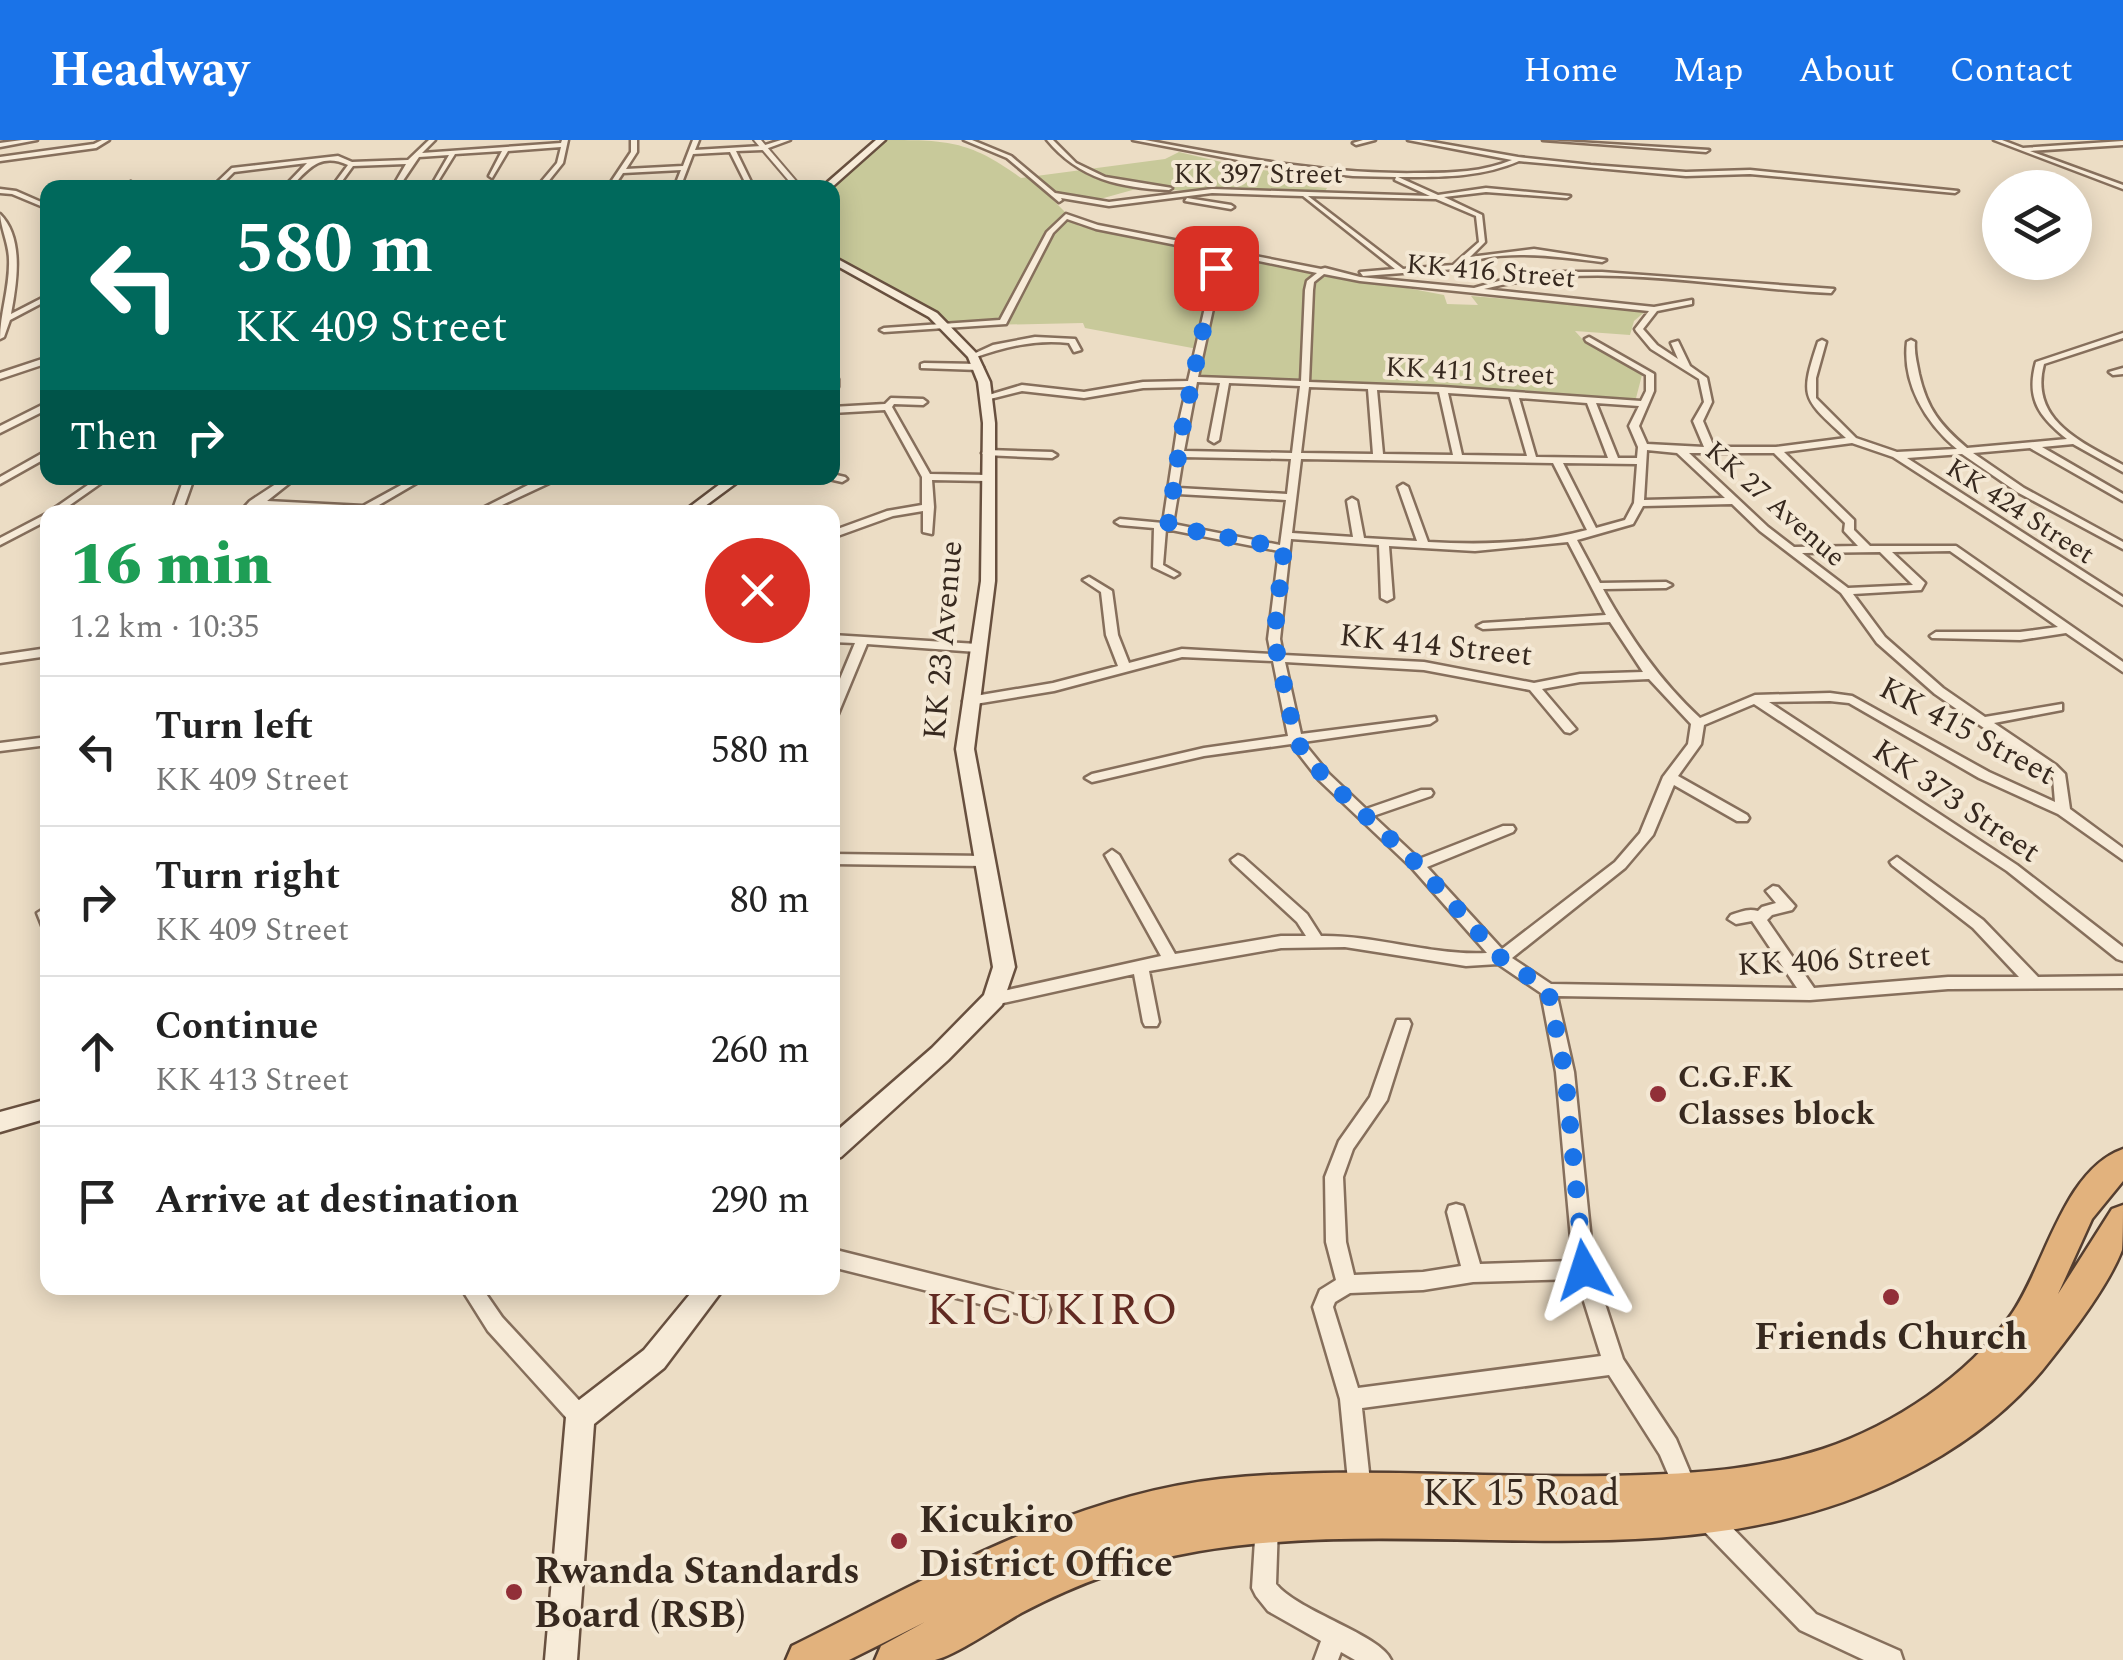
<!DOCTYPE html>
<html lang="en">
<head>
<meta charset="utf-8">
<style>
	:root { --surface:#fff; --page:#f6f6f6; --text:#222; --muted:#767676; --line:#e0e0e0; --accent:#1a73e8 }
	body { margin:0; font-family:Spectral,serif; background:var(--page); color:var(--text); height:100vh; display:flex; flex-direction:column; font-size:38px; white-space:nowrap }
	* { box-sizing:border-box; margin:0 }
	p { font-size:32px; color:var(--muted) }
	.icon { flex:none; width:55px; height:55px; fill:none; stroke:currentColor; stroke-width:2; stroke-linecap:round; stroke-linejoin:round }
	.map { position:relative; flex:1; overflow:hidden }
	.drawer { position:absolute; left:40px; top:365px; width:800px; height:790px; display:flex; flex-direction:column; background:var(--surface); border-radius:20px; box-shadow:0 5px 25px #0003 }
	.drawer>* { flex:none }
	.top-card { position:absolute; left:40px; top:40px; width:800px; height:305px; border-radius:20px; box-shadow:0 5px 25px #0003; background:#00695c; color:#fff; overflow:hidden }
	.tools { position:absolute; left:1982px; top:30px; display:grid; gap:20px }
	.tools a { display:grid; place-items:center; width:110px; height:110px; border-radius:50%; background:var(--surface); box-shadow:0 5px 25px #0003; font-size:50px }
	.pin { position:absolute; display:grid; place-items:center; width:85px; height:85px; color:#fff; margin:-42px; border-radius:20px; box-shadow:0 5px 15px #0006 }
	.me { position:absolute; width:110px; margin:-55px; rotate:354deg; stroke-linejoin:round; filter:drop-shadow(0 0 8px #0008) }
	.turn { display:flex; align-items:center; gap:35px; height:210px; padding:0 30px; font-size:45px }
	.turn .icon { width:130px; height:130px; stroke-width:2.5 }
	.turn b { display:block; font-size:70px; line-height:85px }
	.then { display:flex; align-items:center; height:95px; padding:0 30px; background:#0003; gap:20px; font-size:38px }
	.round { display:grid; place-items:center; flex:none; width:105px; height:105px; border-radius:52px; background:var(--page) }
	.overview { display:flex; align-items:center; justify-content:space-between; height:170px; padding:0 30px }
	h1 { font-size:60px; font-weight:800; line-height:75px; color:#1e9e55 }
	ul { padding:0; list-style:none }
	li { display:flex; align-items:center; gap:30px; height:150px; padding:0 30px; border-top:2px solid var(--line) }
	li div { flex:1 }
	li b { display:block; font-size:38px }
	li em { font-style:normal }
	header { display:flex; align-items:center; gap:60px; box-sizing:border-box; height:140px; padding:0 50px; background:var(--accent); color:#fff }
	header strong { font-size:48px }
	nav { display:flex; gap:55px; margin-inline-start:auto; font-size:35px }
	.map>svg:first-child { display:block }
	.green { fill:#c8c99a }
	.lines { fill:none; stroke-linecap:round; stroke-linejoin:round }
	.minor-casing { stroke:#866f5c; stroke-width:5 }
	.tertiary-casing { stroke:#866f5c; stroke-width:4 }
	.secondary-casing { stroke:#68503f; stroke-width:5 }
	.trunk-casing { stroke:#543e30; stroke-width:5 }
	.minor { fill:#f7ebd8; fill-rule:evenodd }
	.tertiary { fill:#f7ebd8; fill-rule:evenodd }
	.secondary { fill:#f7ebd8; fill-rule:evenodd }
	.trunk { fill:#e2b27d; fill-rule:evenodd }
	.route { stroke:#1a73e8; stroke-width:18; stroke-dasharray:0 32.4 }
	.poi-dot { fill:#912f38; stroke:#f4e8d4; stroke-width:4 }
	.labels { text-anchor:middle; stroke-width:8; stroke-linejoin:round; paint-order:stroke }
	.far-street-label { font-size:28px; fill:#37291f; stroke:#f4e8d4 }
	.street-label { font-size:32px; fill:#37291f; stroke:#f4e8d4 }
	.poi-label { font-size:32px; font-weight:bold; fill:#37291f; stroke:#f4e8d4; text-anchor:start }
	.near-poi-label { font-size:38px; font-weight:bold; fill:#37291f; stroke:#f4e8d4; text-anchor:start }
	.near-street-label { font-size:38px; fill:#37291f; stroke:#f4e8d4 }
	.near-quarter-label { font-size:45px; letter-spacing:2.5px; fill:#612921; stroke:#f4e8d4 }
</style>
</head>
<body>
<header>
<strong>Headway</strong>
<nav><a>Home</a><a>Map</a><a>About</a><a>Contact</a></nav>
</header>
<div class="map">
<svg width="2123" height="1520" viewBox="0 0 2123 1520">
	<rect width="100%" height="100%" fill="#ecddc5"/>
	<path class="green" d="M882,0c65,0 87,0 139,38l144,-19 14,-7 68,16 64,8 -3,10 19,2 -4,7 -187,-6 -43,12 -43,-4 29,29 365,69 3,9 31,1 -7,-9 176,14 -13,11 -4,14 -55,-4 10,11 57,33 -7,27 -197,-16 -242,-9 7,-27 -118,-22 -2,-5 -142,3 -108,-60 -1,-78h-6z"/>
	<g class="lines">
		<g class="minor-casing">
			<path id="minor" d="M22,0h15l-37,7v-4z
				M102,0h7l-13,8 -96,13v-4l94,-13z
				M429,0h6l-13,13 139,-10 1,-3h6l-5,23 -20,25h-7l21,-25 4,-16 -53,4 -16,27 -3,-2 13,-25 -47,3 -18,29 -3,-2 15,-26 -30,2 -21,31h-6l14,-24 -53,2 -16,22h-6l17,-23c-28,-13 -40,4 -58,23h-7l24,-25 -73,9 -16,16h-7l21,-20 106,-12 14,6 56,-2z
				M631,0h6v12l-11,17 57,-3 10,-26h6l-4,10 67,-4 19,-6h9l-27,10 -27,1 18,37h-6l-18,-36 -37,2 -13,34h-6l7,-18 -58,3 -10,15h-6l24,-36z
				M964,0h8l39,16 44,37 54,9 103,-13 218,7 -35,-16 1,-3 -43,-1 -73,-8 -147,-28h12c92,17 182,35 276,33 31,0 62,-1 91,-13l-104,-20h13l97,17 73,8 95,7 64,-2 208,21 -3,2 -205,-19 -64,2 -167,-15c-39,17 -80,16 -121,16l40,18 48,-7 84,8 -3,2 -81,-6 -42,5 38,18 3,27 -15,15 64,-8 72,11 -4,2c-41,-5 -112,-16 -147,7l-92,7 -3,-4 35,-3 -92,-73 -91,-3 -103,13 -48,-8 1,2 -3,2 -52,-44zM1308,56l128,3 40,17 3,26 -26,23 -50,4z
				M1047,0h6l23,23 29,14 67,11 -3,2c-48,-2 -90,-11 -122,-50z
				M1363,0h12l-19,5 -3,-2z
				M1543,0l166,10 -3,2z
				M1994,0h8l21,8 100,-7v4l-93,6 93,34v4z
				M131,42l3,2 -1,4h-6z
				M0,49l16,2 32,14v4l-36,-15 -12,-1z
				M1187,58l44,7 3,2 -3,2 -46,-8z
				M0,74c24,24 17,68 11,100l37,-19v5l-38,20 -6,17 -4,2c0,-26 10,-52 9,-79 0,-16 -8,-31 -9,-46z
				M1066,74l32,11 223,44 4,-1 35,9 114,11 39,-11 43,-5h46l232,17 -3,4c-114,-5 -235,-34 -347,-4l170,18 38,-7v4l-35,7 -14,18 14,16 21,14 -7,-16 7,-2 12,25 17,12 5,24 -9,19 11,26h62l70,-9c-43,-40 -47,-39 -28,-96l4,-2 4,2 -10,36v20l40,40 41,14 60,-3c-31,-26 -55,-65 -50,-107l4,-2 4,2c-1,11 2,21 4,32 8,35 21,51 48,74l100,-9c-29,-23 -41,-41 -31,-77l87,-29v5l-79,26c-15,56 37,78 79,101v7l-50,-28 -31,3 81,47v7l-93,-53 -57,5 51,35 99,54v7l-106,-57 -55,-38 -55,4 216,139v8l-230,-148 -41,-14 -68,9 70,68v10l16,16h86l167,116v10l-57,-39 -46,7 -88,-2 -2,-2 6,-4h84l38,-5 -108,-76 -58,1 31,29 2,2 -4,7 -68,4 32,43 58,51 42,29 77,-13v6l-68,13 62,42 9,9 5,35 53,39v12l-65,-46 -79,-36 -130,-75 -19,-2 -61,1 248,163 106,82v14l-6,-2 -110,-88 -253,-167 -50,21 -3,19 -23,32 69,39 2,3 -2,3h-10l-63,-36 -21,50 -28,33 -113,90 39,26 246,4 -45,-67 -16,3 -8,-5 3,-4c9,-3 17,-7 27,-4l4,-4 14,-4 -10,-12 7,-5 5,1 17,19 -3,4 -20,5 -5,5 47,68 134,-11h71l-46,-49 -81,-63 -2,-3 7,-5 86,63 55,57 85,-1v12l-175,1 -138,11 -253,-4 17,76 20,198 29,89 53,80 21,50 -3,8 -8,3 -8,-3 -18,-42 -51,-80 -247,33 9,83 -3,8 -8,3 -8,-3 -3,-8 -9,-92 -27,-92 7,-17 16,-10 -10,-38 -1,-65 14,-36 31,-44 27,-77h12l2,4 -24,76 -34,49 -10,28 3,65 8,33 69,-3 38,-6 -14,-54 2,-6 7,-2 7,2 2,6 15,52 93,-3 -17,-189 -15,-79 -43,-29 -32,2 -121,-19 -64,1 -132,23 10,51 -2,4h-12l-2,-4 -9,-48 -140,31 -6,-2 -2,-4 2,-4 6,-2 167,-37 -56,-101 7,-5 7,5 56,99 106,-18h25l-9,-14 -64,-59 -2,-3 7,-5 5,2 64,57 14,22c56,-1 111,20 166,17l-75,-85 -93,-88 -28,-36 -87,12 -112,26 -7,-4 7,-4 112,-26 84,-12 -15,-75 -91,-4 -128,34 -85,14 -6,-4 6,-4 84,-14 65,-17 -12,-31 -5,-43 -18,-12 6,-3 23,14 6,44 11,28 53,-14 89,5 -3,-15 11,-88 -113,-22 -3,36 16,9 -5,3 -21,-10 1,-39 -34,-3 -5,-3 5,-3 43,4 14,-93 10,-43 -44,1 -59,10 -62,-7 -36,9 -4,-3 40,-12 62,7 59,-10 45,-1 24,-104v-25l-116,-23 -29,-10 -14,14 -47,91 -122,8 -4,-2 4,-2 116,-8 47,-88zM1220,113l97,20 -10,8 -2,9 -4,91 -103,-4 22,-100zM1324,134l36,7 289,30 -14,18 1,2 15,18 48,30 5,23 -11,19 11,26 -57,-3 -8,-18 15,-35v-17l-65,-37 -4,2 1,2 60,34v16l-5,10 -198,-14 -134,-5 4,-92 1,-8zM1197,242l23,1 -11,57 5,3 5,-3 10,-57 71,3 -8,67 -108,-2zM1309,247l59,2 5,65 -72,-1zM1377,250l62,2 14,63 -70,-1zM1448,253l62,4 17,59 -65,-1zM1519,258l68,5 21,55 -72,-1zM1596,263l43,3 -10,20 9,21 -1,11h-19zM1647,310l30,3 48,45 -81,2zM1689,313h85l71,70 -1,8 14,15 -64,1 -26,-20zM1183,317l108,2 -4,35 -109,-6zM1301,319l252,4 34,67c-51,14 -107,15 -159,12l-20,-55 -5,-3 -5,3 19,54 -53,-3 -7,-37 -5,-3 -5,3 6,36 -61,-4zM1563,323l74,1 -3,39 -9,17 -29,8zM1178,354l108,6 -6,45 -107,-21zM1732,364l28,27 81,62 36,50 58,51 111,77 7,7 2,24 -66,-30 -137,-76 -22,-3 -75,2 -55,23c-41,-38 -70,-81 -97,-129l63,-1 6,-3 -6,-3 -66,1 -23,-43 56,-16 10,-18zM1291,399l88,6 2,53 6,3 6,-3 -4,-52 86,5 93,-9 38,73 -123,8 -6,3 6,3 127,-7 33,50 -63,2 -46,9 -110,-21 -141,-7 -3,-16zM1880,412l33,33 -65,3 -46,-35zM1285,522l139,8 106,20 35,42 5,1 6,-4 -34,-40 38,-7 69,-3 42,45 -3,20 -25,33 -23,56 -25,29 -113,87 -75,-82 86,-35 2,-3 -2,-3h-10l-84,33 -46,-43 58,-20 2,-3 -2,-3h-10l-55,19 -37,-35 -26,-32 127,-18 6,-4 -1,-3 -134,17zM1577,1139l24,77 -243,32 -25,-81 2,-5 15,-9 73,-3 50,-8z
				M1035,197l40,2 6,11 -7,2 -5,-9c-34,-4 -64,4 -96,15l-4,-2 24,-11z
				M45,218h3v5l-48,16v-6z
				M924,223l55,1 4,3 -4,3 -58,-2v-4z
				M2123,228v6l-10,1 -4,-3z
				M891,258l32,1 4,3 -4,3 -29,-1 -2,3 38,67 57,1 5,3 -5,3 -55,-1 2,27 -2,27 -9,-2v-21l-30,5 -61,22v-7l55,-20 35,-6v-28l-37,-67 -53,3v-6l53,-3z
				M48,262v7l-48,24v-7z
				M48,310v7l-48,27v-7z
				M987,310l65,2 5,3 -5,3 -68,-3 -2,-2z
				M832,334l13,3 2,2 -5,3 -13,-3 -2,-1h5z
				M98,338l9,1 -47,33h-11z
				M184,338h10l-12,34h-10z
				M285,338h11l-29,23 96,5 51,-28h11l-58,34 -108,-6 -8,6h-11l10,-11z
				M519,338h12l7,3 9,-3h13l-73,34h-12l55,-28z
				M48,373v7l-48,25v-7z
				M832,495l145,9 6,4 -6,4 -110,-8 -29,70 -6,4v-20l23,-55 -23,-1z
				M48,508v8l-48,7v-8z
				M48,597v8l-48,6v-8z
				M832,714l153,2 7,5 -7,5 -153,-2z
				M45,768h3v21l-5,-1 -6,-15z
				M832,1109l208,52 7,2 3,7 -3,7 -7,2 -208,-52z
				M461,1148h21l20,29 86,93 3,7 -3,7 -8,4 -8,-4 -84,-93z
				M1708,1368l8,3 100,103 84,37 3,9h-39l-64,-30 -100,-103 -3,-8 3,-8z
				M1267,1373l8,3 3,8 -2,60c23,28 105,51 115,76h-36l-14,-8 -3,8h-24l7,-19 -53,-30 -12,-15 -4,-8 4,-64 3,-8z"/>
		</g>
		<g class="tertiary-casing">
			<path id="tertiary" d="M754,0h7l41,48h-7z"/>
		</g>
		<g class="secondary-casing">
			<path id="secondary" d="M876,0h9l-54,48h-10z
				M832,116l105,57 40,41 13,28 5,41v158l-21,168 41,218 -13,38 -54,55 -107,97 -9,3v-25l100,-87 52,-53 9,-28 -37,-218 25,-168 2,-158 -5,-41 -10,-25 -39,-40 -97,-54z
				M832,236l6,3v8l-6,3z
				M728,338h15l-46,34h-14z
				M48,959v19l-48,14v-20z
				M695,1148h29l-60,80 -70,56 -17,236h-32l21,-243 4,-10 74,-57z"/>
		</g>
		<g class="trunk-casing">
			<path id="trunk" d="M2123,1009v32l-31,38 -34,75 54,-85 11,-4c0,14 0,33 -1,45 -13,34 -47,79 -70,108 -38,50 -90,89 -146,117 -222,113 -472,37 -707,76 -64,11 -121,32 -178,62 -21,12 -65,42 -86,47 -18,0 -42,0 -60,0l6,-14 44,-24 -76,38h-63l6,-14c134,-66 276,-150 428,-167 141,-15 283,2 424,-4 60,-2 121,-7 179,-26 71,-24 144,-72 188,-134 34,-48 52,-145 112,-166z"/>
		</g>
		<use href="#minor" class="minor"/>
		<use href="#tertiary" class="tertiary"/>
		<use href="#secondary" class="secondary"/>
		<use href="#trunk" class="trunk"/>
	</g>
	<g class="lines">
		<path class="route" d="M1216,128l-34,162 -14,96 116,22 -10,91 22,102 28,36 94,88 83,93 47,32 17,82 19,198"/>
	</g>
	<g class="poi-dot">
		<circle cx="1658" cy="954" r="10"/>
		<circle cx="1891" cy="1157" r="10"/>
		<circle cx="899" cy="1401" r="10"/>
		<circle cx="514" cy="1452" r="10"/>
	</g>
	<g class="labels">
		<g class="far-street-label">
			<text x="1258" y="43">KK 397 Street</text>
			<text transform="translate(1491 130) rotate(5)" y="10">KK 416 Street</text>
			<text transform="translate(1470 230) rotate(3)" y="10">KK 411 Street</text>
			<text transform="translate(1776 363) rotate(41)" y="10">KK 27 Avenue</text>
			<text transform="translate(2021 370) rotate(33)" y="10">KK 424 Street</text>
		</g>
		<g class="street-label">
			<text transform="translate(942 500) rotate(-85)" y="11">KK 23 Avenue</text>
			<text transform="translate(1436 504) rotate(6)" y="11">KK 414 Street</text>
			<text transform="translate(1968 590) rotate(28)" y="11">KK 415 Street</text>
			<text transform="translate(1957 660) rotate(34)" y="11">KK 373 Street</text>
			<text transform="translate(1834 819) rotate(-3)" y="11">KK 406 Street</text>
		</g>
		<g class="poi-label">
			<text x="1678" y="947">C.G.F.K<tspan x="1678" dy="37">Classes block</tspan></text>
		</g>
		<g class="near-poi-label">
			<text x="1891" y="1209" text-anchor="middle">Friends Church</text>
			<text x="919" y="1392">Kicukiro<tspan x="919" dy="44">District Office</tspan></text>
			<text x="534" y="1443">Rwanda Standards<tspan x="534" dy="44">Board (RSB)</tspan></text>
		</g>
		<g class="near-street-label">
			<text x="1521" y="1365">KK 15 Road</text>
		</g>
		<g class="near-quarter-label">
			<text x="1053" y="1184">KICUKIRO</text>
		</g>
	</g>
</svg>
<div class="tools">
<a><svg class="icon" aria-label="layers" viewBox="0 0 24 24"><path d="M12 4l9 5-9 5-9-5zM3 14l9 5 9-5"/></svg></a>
</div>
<div class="pin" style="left:1216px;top:128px;background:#d93025"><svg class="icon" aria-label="arrive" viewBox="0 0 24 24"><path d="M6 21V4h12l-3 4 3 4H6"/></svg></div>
<svg class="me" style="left:1584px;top:1130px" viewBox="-20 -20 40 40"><path d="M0-17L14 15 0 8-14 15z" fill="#1a73e8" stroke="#fff" stroke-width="4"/></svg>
<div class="top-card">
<div class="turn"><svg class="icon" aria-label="left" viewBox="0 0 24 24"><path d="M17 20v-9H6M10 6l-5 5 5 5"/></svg><div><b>580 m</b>KK 409 Street</div></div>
<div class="then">Then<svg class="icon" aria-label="right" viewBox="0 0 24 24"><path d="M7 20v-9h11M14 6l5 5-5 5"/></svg></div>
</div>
<section class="drawer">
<div class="overview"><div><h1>16 min</h1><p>1.2 km · 10:35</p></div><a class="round" style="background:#d93025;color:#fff"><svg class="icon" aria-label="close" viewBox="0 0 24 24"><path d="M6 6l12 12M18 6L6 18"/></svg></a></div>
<ul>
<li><svg class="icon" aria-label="left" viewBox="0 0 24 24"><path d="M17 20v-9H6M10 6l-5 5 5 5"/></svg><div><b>Turn left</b><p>KK 409 Street</p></div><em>580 m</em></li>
<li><svg class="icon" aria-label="right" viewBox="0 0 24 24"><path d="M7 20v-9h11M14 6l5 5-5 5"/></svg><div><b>Turn right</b><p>KK 409 Street</p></div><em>80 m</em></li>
<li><svg class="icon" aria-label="ahead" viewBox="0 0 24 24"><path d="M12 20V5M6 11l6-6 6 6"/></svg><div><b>Continue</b><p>KK 413 Street</p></div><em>260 m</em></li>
<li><svg class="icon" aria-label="arrive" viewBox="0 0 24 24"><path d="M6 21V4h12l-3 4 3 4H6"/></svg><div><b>Arrive at destination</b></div><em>290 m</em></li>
</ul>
</section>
</div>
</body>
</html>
